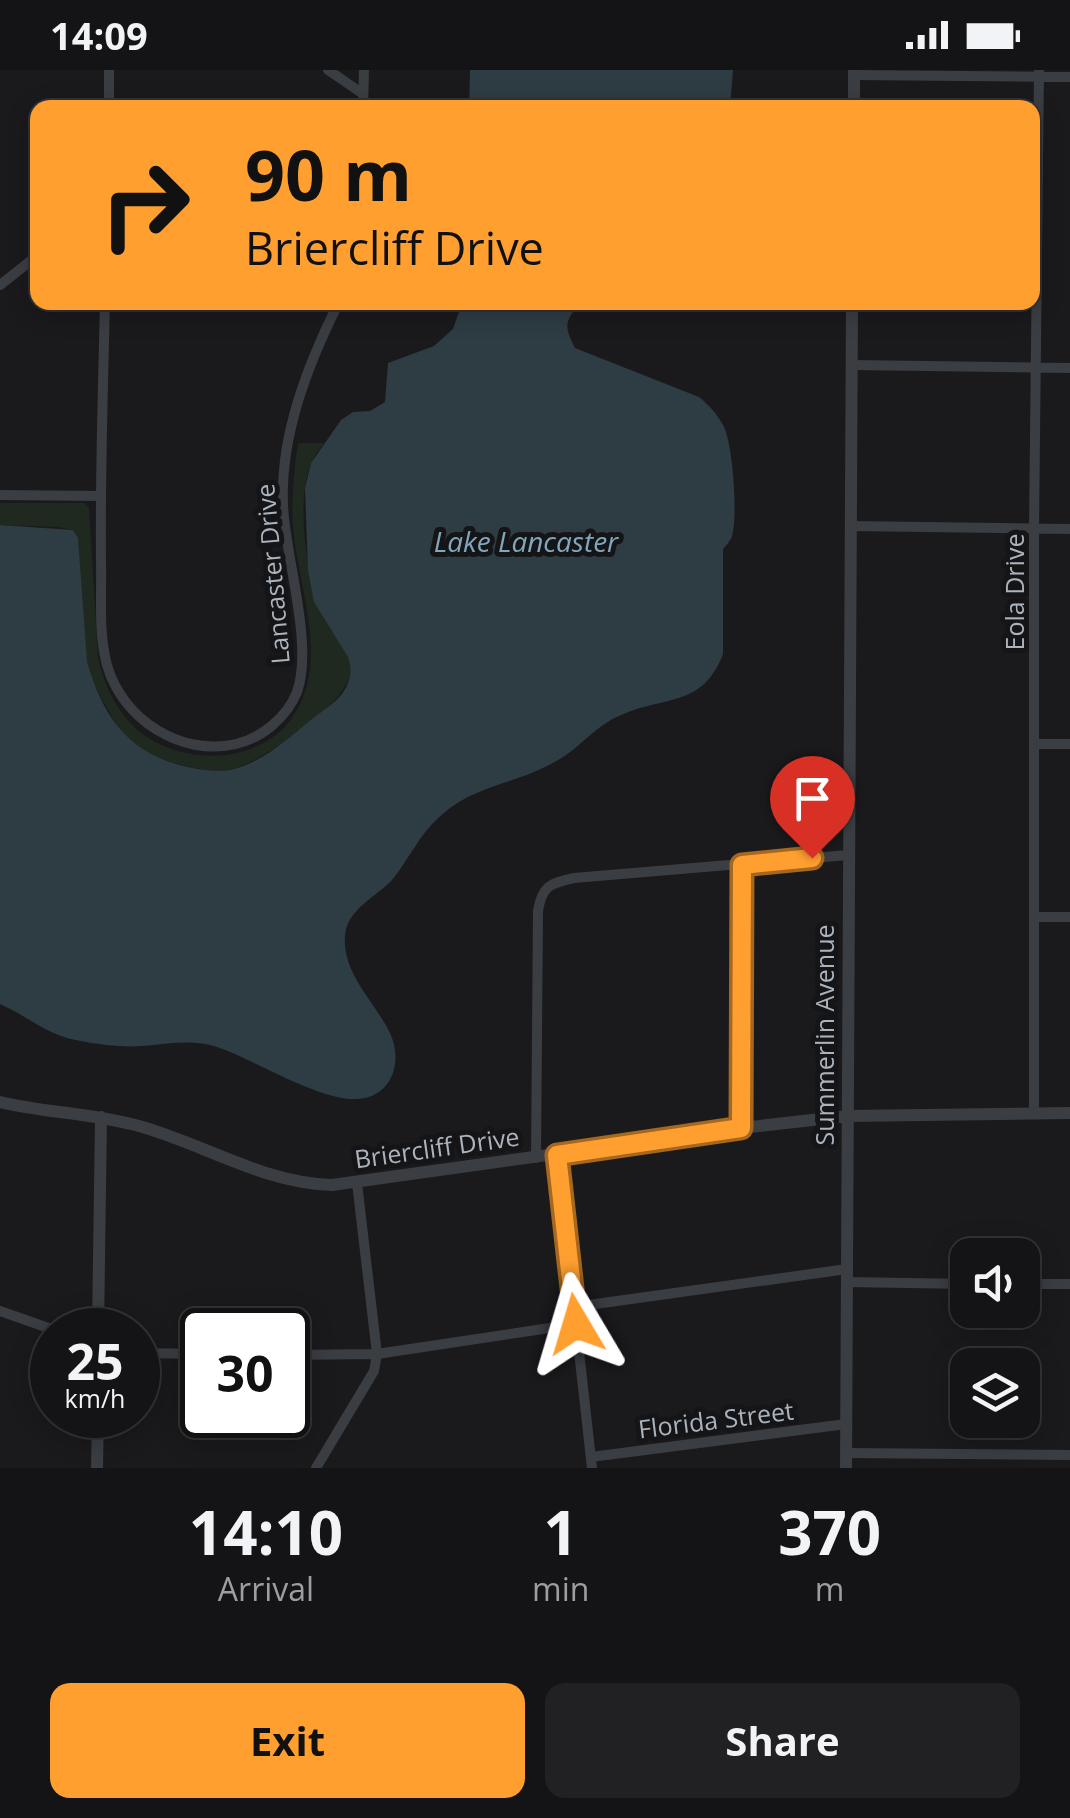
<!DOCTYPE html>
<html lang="en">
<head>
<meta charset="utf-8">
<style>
	:root { --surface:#141416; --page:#212123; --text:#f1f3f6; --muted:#9d9ea1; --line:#333335; --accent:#ff9f30 }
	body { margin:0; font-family:"Open Sans",sans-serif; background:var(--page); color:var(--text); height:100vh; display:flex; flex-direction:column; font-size:38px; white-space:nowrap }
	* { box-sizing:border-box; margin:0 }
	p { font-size:32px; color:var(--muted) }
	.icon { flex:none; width:55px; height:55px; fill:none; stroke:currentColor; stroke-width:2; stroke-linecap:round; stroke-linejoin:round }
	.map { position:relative; height:1398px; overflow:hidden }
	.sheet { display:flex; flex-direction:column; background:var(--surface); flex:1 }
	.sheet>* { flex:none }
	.banner { position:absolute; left:30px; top:30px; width:1010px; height:210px; border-radius:20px; box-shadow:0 5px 25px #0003,0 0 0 2px var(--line); background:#ff9f30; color:#111; overflow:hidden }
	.controls { position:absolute; left:950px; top:1168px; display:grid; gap:20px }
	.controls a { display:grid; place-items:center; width:90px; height:90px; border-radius:20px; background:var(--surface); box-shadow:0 5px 25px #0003,0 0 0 2px var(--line); font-size:50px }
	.speed { position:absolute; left:30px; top:1238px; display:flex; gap:20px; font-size:50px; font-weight:700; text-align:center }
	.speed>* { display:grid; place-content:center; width:130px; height:130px; border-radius:50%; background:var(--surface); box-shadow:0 5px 25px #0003,0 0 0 2px var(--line); line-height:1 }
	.speed small { font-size:25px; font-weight:400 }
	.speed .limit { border:5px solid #111; border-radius:15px; background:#fff; color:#111 }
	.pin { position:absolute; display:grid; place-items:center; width:85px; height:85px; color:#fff; margin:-102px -42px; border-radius:50% 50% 50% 0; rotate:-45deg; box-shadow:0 0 10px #0007 }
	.pin .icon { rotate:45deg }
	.me { position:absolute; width:110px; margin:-55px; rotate:353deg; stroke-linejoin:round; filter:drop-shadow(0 0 8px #0008) }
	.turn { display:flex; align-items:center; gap:35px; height:210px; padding:0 50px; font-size:45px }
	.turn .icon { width:130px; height:130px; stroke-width:2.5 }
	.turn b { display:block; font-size:70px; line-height:85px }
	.eta { display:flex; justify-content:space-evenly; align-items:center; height:170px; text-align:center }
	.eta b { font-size:60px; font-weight:700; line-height:70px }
	.button { display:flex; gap:20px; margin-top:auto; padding:20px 50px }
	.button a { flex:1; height:115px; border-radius:20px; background:var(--accent); color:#111; font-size:40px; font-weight:700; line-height:115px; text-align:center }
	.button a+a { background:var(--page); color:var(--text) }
	.status { display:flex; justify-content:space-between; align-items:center; height:70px; padding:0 50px; background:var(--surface); direction:ltr }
	.status svg { height:28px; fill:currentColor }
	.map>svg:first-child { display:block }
	.green { fill:#1f291f }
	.water { fill:#2e3c43 }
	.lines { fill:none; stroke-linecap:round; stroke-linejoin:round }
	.minor { stroke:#3a3d42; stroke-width:10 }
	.tertiary { stroke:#3a3d42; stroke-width:12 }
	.route-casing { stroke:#a6671f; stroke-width:25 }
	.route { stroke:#ff9f30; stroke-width:18 }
	.labels { text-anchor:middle; stroke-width:10; stroke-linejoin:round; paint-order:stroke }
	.street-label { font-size:25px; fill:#abb3bd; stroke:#151518 }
	.water-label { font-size:28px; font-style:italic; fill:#80a7bb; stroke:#151518 }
</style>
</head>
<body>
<div class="status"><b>14:09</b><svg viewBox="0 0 49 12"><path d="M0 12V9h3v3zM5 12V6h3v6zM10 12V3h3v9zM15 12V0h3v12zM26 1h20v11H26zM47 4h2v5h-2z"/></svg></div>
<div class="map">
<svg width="1070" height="1398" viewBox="0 0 1070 1398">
	<rect width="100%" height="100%" fill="#1a1a1d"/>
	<path class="green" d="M298,373h26c-4,6 -10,13 -13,20 -16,38 -4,120 14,156 7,15 23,29 26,47 5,33 -86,93 -115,102 -14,5 -30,3 -45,-1 -30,-6 -60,-18 -76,-45 -8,-15 -19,-31 -24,-47 -13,-41 -10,-94 -13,-137l-5,-8 -14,-3 -59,-2v-22h84l5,5 9,149c6,29 21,60 46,78 45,32 119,28 150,-20 36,-55 4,-128 -1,-188 -2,-28 1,-56 5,-84z"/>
	<path class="water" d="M470,0h263l-3,37 -261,1z
		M462,233h119c-17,18 -17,23 -6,45l124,49c10,8 19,18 25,30 9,19 14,89 8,109 -1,4 -7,11 -9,13v105c-21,55 -60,41 -104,62 -24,10 -39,32 -61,44 -47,28 -92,23 -131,70 -13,16 -22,34 -35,50 -17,18 -45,29 -47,56 -3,37 29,65 44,95 13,25 7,60 -24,67 -37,9 -111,-39 -148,-51 -33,-11 -65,2 -98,-1 -16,-1 -36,-4 -52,-8 -24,-7 -44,-24 -67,-34v-479l73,5 5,8 9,123c16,57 42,93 101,106 15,3 31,6 46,2 30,-8 55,-31 78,-50 10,-8 22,-15 30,-25 8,-11 11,-24 6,-37l-34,-55 -6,-32 -3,-82 6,-25 30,-43 12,-8 17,-1 15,-9 3,-39 46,-17 19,-17z"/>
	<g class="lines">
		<path class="minor" d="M328,0l35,24
			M854,5l216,2
			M109,38v-38
			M363,38l1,-38
			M0,215l38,-30
			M105,232c-2,86 -5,172 -4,258 1,34 -3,72 6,105 15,54 74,92 129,79 26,-6 51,-27 61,-52 17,-48 -12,-135 -14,-187 -3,-70 25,-141 56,-203
			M851,295l219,3
			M0,425l101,1
			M850,456l220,3
			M1035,674h35
			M1036,847h34
			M1034,1043v-584l5,-459
			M741,1058l1,-263
			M557,1085l35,313
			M536,1088l2,-247c4,-25 12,-28 36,-33l274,-23
			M847,1212l121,2
			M1022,1214h48
			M574,1237l273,-38
			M0,1241l54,19
			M138,1283l64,1
			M288,1285l89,-1 199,-30
			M846,1383l224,2
			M591,1387l255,-33
			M316,1398l58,-97 3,-17 -20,-171"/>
		<path class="tertiary" d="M854,38v-38
			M0,1032c46,11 93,11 139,24 65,18 124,57 193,59l409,-57 107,-12 222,-3
			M98,1260l3,-213
			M97,1398l1,-53
			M846,1398l6,-1166"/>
	</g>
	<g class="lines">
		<g class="route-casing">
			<path id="route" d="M576,1254l-19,-169 184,-27 1,-263 70,-7"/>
		</g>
		<use href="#route" class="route"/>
	</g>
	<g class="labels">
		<g class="street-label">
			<text transform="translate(273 504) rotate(-95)" y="9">Lancaster Drive</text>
			<text transform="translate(1015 522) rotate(-90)" y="9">Eola Drive</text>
			<text transform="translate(825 965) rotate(-90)" y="9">Summerlin Avenue</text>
			<text transform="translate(437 1078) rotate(-8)" y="9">Briercliff Drive</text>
			<text transform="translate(716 1350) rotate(-7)" y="9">Florida Street</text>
		</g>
		<g class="water-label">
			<text x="526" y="482">Lake Lancaster</text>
		</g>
	</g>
</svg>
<div class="controls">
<a><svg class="icon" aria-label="sound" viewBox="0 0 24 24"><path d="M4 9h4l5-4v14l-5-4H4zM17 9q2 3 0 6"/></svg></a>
<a><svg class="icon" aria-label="layers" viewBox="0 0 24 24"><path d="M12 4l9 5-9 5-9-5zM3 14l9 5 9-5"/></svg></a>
</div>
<div class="speed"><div>25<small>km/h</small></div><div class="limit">30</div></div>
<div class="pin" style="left:812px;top:788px;background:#d93025"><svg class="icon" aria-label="arrive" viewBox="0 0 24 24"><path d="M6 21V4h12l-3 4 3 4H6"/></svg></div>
<svg class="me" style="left:576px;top:1254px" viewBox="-20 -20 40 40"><path d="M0-17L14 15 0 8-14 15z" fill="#ff9f30" stroke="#fff" stroke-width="4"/></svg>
<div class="banner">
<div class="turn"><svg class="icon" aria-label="right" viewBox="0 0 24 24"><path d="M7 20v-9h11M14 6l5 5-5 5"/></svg><div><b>90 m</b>Briercliff Drive</div></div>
</div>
</div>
<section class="sheet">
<div class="eta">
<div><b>14:10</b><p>Arrival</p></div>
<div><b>1</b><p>min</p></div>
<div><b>370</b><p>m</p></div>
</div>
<div class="button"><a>Exit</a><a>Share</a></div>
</section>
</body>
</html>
